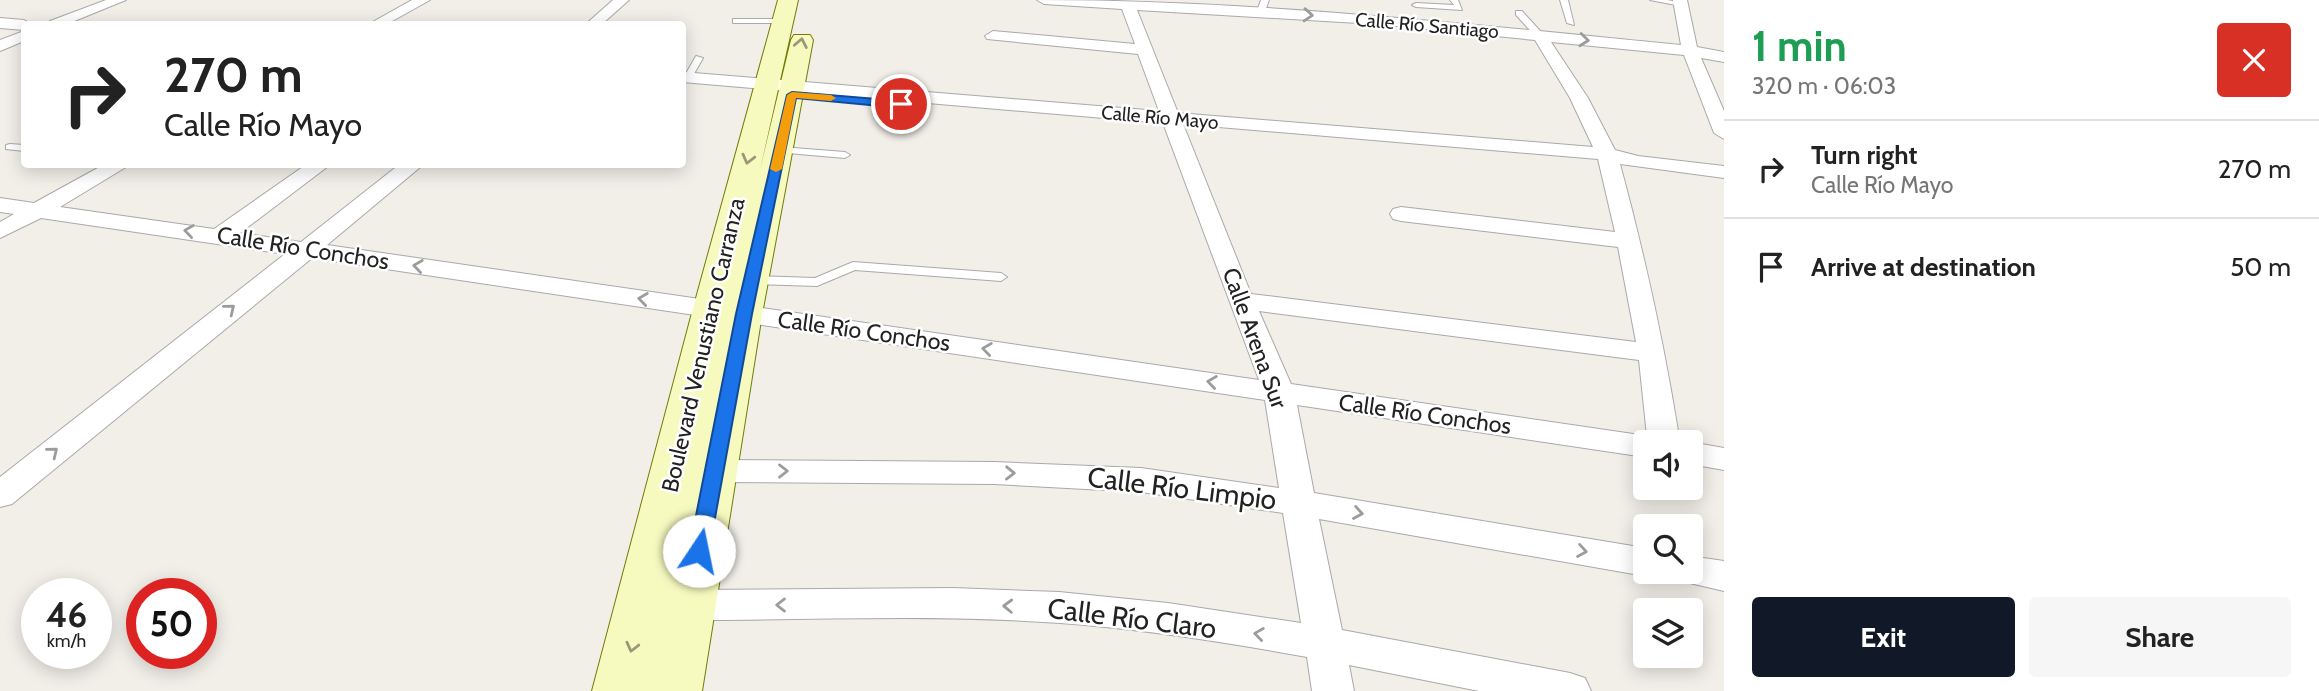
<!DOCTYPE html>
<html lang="en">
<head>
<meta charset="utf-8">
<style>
	:root { --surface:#fff; --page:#f6f6f6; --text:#222; --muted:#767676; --line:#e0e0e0; --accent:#111827 }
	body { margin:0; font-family:Cabin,sans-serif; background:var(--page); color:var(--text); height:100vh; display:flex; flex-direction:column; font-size:26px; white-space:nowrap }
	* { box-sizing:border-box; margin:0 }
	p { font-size:23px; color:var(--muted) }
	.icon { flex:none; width:38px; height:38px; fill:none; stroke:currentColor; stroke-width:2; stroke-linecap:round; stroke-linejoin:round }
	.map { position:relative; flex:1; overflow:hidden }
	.side { display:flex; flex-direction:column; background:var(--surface); width:595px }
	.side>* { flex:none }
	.banner { position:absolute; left:21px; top:21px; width:665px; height:147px; border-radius:7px; box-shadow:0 4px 18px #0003; background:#fff; color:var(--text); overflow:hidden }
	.tools { position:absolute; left:1633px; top:430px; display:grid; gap:14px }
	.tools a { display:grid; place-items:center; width:70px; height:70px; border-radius:7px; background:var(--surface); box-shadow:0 4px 18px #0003; font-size:35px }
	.speed { position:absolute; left:21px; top:578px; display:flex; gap:14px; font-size:35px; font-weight:700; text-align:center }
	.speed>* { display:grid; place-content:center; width:91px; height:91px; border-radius:50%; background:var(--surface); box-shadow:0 4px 18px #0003; line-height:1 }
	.speed small { font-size:18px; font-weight:400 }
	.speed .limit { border:10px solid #d22; background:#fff; color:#111 }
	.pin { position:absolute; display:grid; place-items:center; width:60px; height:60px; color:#fff; margin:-30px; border:4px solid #fff; border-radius:50%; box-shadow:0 2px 7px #0007 }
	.me { position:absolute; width:77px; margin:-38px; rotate:11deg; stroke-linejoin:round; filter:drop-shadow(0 0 5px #0008) }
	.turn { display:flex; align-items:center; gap:24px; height:147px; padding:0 28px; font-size:32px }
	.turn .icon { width:91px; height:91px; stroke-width:2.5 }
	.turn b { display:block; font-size:49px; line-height:60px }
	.round { display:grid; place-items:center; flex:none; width:74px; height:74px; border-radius:7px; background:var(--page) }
	.overview { display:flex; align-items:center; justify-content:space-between; height:119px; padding:0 28px }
	h1 { font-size:42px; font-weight:700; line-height:52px; color:#1e9e55 }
	.cta { display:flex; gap:14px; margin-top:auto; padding:14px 28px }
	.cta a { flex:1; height:80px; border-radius:7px; background:var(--accent); color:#fff; font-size:28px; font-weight:700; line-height:80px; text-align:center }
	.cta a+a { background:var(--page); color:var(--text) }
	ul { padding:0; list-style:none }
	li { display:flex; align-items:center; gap:21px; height:98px; padding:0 28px; border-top:2px solid var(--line) }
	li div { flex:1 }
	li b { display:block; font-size:26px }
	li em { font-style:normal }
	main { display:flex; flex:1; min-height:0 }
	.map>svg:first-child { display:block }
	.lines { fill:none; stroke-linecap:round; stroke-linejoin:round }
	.service-casing { stroke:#a9a9a9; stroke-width:2 }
	.minor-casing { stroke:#a9a9a9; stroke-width:2 }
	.secondary-casing { stroke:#707d05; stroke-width:2 }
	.service { fill:#fff; fill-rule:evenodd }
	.minor { fill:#fff; fill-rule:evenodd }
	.secondary { fill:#f7fabf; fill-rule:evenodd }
	.oneway { stroke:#9c9c9c }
	.oneway2 { stroke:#979978 }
	.route { fill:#1a73e8; stroke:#114b97; stroke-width:2 }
	.slow { fill:#f59e0b }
	.labels { text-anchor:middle; stroke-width:5; stroke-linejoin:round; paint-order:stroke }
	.far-street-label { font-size:19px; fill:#222; stroke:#fff }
	.street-label { font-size:23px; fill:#222; stroke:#fff }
	.near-street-label { font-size:28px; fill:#222; stroke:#fff }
</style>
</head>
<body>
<main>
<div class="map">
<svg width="1724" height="691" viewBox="0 0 1724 691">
	<rect width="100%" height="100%" fill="#f2efe9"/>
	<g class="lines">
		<g class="service-casing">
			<path id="service" d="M1261,0h8l-4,11 -4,2 -4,-2z
				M1450,0h8l4,10 -46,-3 -4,-2 4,-2 38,2z
				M1560,0h8l6,25 -7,-2z
				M1650,0h18l17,4 -4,2z
				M1516,11h6l20,22v4h-6l-20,-22z
				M736,19h47l4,2 -4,2h-50v-4z
				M696,56l7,2 -12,21h-6l-1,-2z
				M10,144l14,1v6l-18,-2v-4z
				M780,147l65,5 5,3 -5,3 -69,-6v-4z
				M853,262l148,11 6,4 -6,4 -146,-11 -38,16 -65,-2 -6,-4 6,-4 63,2z"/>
		</g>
		<g class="minor-casing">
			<path id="minor" d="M106,0h20l-59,24h-20l3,-3z
				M412,0h18l-43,24h-18z
				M613,0h16l-27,24h-16z
				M1037,0c215,0 430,24 644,45l-8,-45h14l10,47 27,5v10l-23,-4 23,53v28l-10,-6 -30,-78 -133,-13 37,56 27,52 23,6 86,10v12l-104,-14c25,92 45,184 60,279h-35v14l-348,-52 17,88 331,55v24h12l-12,4 -326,-57 23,111 228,43 15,5 6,13h-112l-130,-26 5,26h-42l-5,-34c-82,-15 -164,-28 -247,-34 -123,-9 -248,-3 -371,-3l-14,-4 -5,-11 5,-11 14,-4 264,-2 106,4 109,11 133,20 -18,-110 -142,-21 -147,-8 -279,-2 -12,-3 -5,-8 5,-8 12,-3 279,2 147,6 138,20 -14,-88 -953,-142 -300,246 -12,3v-30l285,-223 -244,-36 -41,20v-16l14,-8 -14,-2v-14l34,5 71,-39h26l-71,43 154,22 93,-65h24l-91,69 61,9 99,-78h24l-97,81 932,135 -96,-257 -481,-41v-10l477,39 -21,-57 -151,-15 -2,-3 8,-5 142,13 -13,-35 -78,-5zM1137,10l238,14 160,16 35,58 23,49 -415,-34zM1183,124l415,35 17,73 -214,-25 -8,2 -3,5 3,5 8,2 217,26 18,95 -385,-48zM1259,311l380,49 8,76 -356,-52z
				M0,18l24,2 7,4h-7v6l-24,-2z
				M24,31v10l-24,10v-11z
				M1690,442l34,6v22l-34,-6v-21h-2z
				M1690,556l34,5v30l-47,-11 -4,-8h17z"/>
		</g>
		<g class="secondary-casing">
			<path id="secondary" d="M778,0h20l-38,170 31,-130 3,-5h16l3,5 -51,274 -60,377h-110l101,-382z"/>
		</g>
		<use href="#service" class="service"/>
		<use href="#minor" class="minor"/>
		<use href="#secondary" class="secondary"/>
	</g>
	<defs><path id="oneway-chevron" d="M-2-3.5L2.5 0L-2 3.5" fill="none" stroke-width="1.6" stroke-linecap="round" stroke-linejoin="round" transform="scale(1.75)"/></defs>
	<g class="oneway">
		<use href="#oneway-chevron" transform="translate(1308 15) rotate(4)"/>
		<use href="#oneway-chevron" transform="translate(1584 40) rotate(6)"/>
		<use href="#oneway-chevron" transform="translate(189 231) rotate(-172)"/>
		<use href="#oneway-chevron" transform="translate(418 266) rotate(-172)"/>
		<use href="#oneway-chevron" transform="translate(643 299) rotate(-172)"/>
		<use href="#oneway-chevron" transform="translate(230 309) rotate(-39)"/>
		<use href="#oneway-chevron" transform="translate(987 349) rotate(-172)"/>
		<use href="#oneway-chevron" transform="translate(1212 382) rotate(-172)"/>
		<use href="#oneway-chevron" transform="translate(53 452) rotate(-39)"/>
		<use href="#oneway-chevron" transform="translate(783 471)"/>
		<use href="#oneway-chevron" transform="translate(1010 473) rotate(1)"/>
		<use href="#oneway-chevron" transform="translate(1358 513) rotate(10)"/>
		<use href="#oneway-chevron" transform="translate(1582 551) rotate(10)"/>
		<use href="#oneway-chevron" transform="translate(781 605) rotate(-180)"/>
		<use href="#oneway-chevron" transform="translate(1008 606) rotate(-178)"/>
		<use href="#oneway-chevron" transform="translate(1259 634) rotate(-172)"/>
	</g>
	<g class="oneway2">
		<use href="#oneway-chevron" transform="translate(801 43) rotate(-79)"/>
		<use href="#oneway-chevron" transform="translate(748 159) rotate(104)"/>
		<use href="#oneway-chevron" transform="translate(632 647) rotate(104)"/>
	</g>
	<path class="route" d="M792,92l109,9 5,3 -5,4 -105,-10 -44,216 -43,237 -3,6 -7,2 -7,-2 -3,-6 47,-237 51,-219z"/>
	<path class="slow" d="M792,92l39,3 5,3 -5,3 -35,-3 -14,71 -6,3 -6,-3 17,-74z"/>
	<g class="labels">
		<g class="far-street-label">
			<text transform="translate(1427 25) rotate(5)" y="7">Calle Río Santiago</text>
			<text transform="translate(1160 117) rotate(5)" y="7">Calle Río Mayo</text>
		</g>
		<g class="street-label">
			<text transform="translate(303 248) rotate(9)" y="8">Calle Río Conchos</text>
			<text transform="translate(864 331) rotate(8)" y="8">Calle Río Conchos</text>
			<text transform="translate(1255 338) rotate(70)" y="8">Calle Arena Sur</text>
			<text transform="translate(703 345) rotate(-77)" y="8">Boulevard Venustiano Carranza</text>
			<text transform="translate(1425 414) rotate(8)" y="8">Calle Río Conchos</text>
		</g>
		<g class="near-street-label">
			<text transform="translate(1182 488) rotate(7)" y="10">Calle Río Limpio</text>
			<text transform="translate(1132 618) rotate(7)" y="10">Calle Río Claro</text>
		</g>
	</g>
</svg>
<div class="tools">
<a><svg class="icon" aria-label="sound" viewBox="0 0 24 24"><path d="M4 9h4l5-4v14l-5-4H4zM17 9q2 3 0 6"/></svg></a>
<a><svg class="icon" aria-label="search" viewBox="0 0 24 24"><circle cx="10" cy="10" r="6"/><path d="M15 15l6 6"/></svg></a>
<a><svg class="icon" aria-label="layers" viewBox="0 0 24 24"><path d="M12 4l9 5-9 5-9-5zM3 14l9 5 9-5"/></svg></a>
</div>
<div class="speed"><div>46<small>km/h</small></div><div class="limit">50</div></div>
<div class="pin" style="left:901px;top:104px;background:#d93025"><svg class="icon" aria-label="arrive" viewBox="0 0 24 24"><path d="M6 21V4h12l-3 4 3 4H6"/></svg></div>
<svg class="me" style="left:699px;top:551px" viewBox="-20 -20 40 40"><circle r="19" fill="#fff"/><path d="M0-13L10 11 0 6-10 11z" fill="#1a73e8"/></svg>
<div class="banner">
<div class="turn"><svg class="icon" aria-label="right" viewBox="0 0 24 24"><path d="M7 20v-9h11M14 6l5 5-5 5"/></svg><div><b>270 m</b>Calle Río Mayo</div></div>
</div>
</div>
<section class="side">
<div class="overview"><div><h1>1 min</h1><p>320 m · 06:03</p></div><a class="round" style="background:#d93025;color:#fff"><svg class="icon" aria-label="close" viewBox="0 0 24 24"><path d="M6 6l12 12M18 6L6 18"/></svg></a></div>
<ul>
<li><svg class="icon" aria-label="right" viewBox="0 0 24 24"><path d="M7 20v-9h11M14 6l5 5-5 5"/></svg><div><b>Turn right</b><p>Calle Río Mayo</p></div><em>270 m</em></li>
<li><svg class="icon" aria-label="arrive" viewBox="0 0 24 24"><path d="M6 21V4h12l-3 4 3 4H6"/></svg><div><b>Arrive at destination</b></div><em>50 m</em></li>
</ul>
<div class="cta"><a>Exit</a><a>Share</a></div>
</section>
</main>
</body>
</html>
